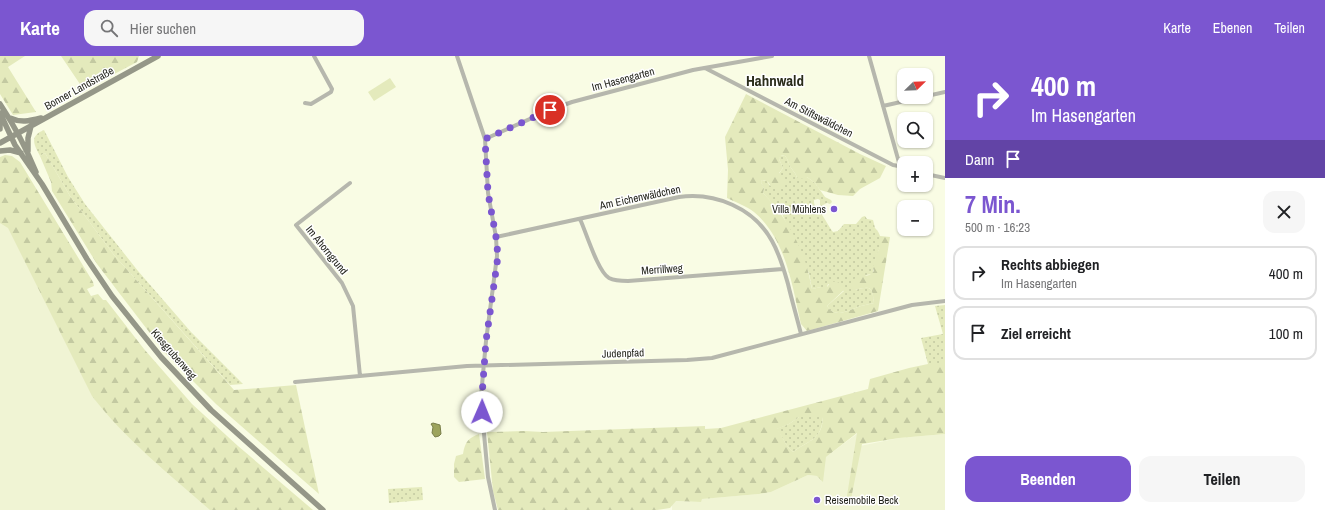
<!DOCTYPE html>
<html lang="de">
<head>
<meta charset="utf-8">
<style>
	:root { --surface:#fff; --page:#f6f6f6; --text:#202124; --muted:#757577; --line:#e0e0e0; --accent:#7b56d0 }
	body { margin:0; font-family:"Archivo Narrow",sans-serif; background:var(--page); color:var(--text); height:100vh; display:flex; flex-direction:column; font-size:15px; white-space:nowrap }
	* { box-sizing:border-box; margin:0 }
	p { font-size:13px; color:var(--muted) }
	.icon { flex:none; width:22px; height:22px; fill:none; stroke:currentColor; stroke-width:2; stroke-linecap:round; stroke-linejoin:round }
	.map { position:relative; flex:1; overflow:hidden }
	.details { display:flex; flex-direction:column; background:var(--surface); width:380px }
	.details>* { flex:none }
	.guide { background:#7b56d0; color:#fff; overflow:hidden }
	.needle { width:26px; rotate:67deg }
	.tools { position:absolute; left:897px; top:12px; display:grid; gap:8px }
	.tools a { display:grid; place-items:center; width:36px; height:36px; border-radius:8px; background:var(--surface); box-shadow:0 1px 3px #0004; font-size:20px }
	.pin { position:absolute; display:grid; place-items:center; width:34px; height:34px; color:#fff; margin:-17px; border:2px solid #fff; border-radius:50%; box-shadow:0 1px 4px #0007 }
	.me { position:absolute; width:44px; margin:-22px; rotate:1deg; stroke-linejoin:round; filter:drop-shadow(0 0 3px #0008) }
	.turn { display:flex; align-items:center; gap:14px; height:84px; padding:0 20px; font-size:18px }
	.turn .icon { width:52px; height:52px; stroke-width:2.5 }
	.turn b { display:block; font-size:28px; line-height:34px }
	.then { display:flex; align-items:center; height:38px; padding:0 20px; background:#0003; gap:8px; font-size:15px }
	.round { display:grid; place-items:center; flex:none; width:42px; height:42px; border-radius:12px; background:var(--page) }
	.head { display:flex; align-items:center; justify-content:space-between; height:68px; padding:0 20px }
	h1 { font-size:24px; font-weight:700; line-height:30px; color:var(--accent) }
	.primary-button { display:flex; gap:8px; margin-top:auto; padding:8px 20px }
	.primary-button a { flex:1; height:46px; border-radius:12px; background:var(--accent); color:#fff; font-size:16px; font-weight:700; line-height:46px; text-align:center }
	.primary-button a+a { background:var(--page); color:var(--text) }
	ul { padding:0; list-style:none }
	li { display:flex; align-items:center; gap:12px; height:54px; margin:0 8px 6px; padding:0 12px; border:2px solid var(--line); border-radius:12px }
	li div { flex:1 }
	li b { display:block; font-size:15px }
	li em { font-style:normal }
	header { display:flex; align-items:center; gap:24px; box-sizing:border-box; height:56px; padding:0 20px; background:var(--accent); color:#fff }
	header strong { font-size:19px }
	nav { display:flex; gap:22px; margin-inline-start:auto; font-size:14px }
	.search { width:280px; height:36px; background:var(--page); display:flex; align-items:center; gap:10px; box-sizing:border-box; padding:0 14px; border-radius:12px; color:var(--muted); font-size:15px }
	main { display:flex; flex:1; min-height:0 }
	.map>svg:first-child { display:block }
	.built { fill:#f0f4d4 }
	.grass { fill:url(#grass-dots) }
	.forest { fill:url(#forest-firs); fill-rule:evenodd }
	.garden { fill:#e4eabc }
	.water { fill:#9da45d; stroke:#797e4a }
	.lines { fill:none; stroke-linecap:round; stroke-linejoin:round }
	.street { stroke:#b6b7ad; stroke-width:4 }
	.secondary { stroke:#959788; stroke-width:5.5 }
	.route { stroke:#7b56d0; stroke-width:7; stroke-dasharray:0 12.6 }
	.poi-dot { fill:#7b56d0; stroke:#fff; stroke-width:1.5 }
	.labels { text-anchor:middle; stroke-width:3; stroke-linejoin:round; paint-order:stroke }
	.street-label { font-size:11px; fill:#25261e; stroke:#fff }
	.poi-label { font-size:11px; fill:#25261e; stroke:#fff; text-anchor:end }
	.district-label { font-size:15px; font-weight:bold; fill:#2a2c1a; stroke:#fff }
</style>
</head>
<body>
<header>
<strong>Karte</strong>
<div class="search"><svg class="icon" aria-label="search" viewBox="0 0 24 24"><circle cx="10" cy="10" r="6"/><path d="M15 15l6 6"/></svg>Hier suchen</div>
<nav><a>Karte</a><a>Ebenen</a><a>Teilen</a></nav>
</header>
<main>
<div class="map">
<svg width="945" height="454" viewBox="0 0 945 454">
	<defs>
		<pattern id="grass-dots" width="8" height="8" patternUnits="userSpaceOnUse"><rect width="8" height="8" fill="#e4eabc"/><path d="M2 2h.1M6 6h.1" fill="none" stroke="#c3c9a1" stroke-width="1.8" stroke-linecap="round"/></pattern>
		<pattern id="forest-firs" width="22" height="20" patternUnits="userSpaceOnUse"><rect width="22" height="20" fill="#e4eabc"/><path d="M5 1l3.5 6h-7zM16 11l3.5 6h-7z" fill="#c3c9a1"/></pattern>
	</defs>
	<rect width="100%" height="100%" fill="#f9fce4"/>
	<path class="built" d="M0,148l267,306h-267z
		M858,377l-3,14 44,-9 46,-4v76h-273v-5l3,-4 26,1v-3l58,-5 12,-2 37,-17 9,1 9,-19z"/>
	<path class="grass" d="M44,74l24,47 17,27 53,67 53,61 52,52 -13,1 -116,-130 -44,-59 -25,-43 -5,3c-6,-11 -11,-20 4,-26z
		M780,99l5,1c3,3 3,6 5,10 2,4 6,7 7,12l10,-1 8,6 10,14 6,3 1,2 -2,2 -3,-1 -6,3 -1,-1v-5l-2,-1 -4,1v2l1,5 -2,1 2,3 3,-1c4,3 11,17 15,22l5,-1 6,-7h12l6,-7 3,-1 2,3 6,1 2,8c8,7 7,20 1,27 0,6 -1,7 -2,11 -2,3 0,5 -2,8l-6,1 -11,15c16,-4 17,-4 19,13 -4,1 -9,2 -13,3 -11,3 -25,14 -34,0l17,-15 -16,-7 -1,3h-6l-9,2 -3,-16 -27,-59 -19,-21 1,-4 -3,-7 1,-2 5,1 3,5 13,-18 -4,-9z
		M945,249v59h-17l-7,-26 22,-4 -8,-28z
		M799,361h24c-2,24 -13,22 -30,35 -8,-6 -10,-16 -17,-23l13,-5z
		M422,431l1,13 -34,3 -1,-14z"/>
	<path class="forest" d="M0,0h25l-17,11 28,45 -23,3 -13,-21z
		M61,0h78l-2,6 -53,28z
		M746,38l114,60 26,12 -6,12 -20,11 -7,7 -15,-1 -18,-5 -5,-7 -8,-6 -3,2 -7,-1c-1,-5 -5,-8 -7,-12 -2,-4 -2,-7 -5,-10l-4,-1 -2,4 4,9 -4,5 7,11 -3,4h-11l-4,-6 -4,-2h-2l-1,2 3,7 -1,4c21,21 37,49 45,78 2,6 2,12 4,18l9,-2h6l4,-5c8,-2 10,2 13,8l-17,16c9,14 23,3 34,0 4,-1 9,-2 13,-3 -2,-17 -3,-17 -19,-13l-4,-6c5,-12 15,-5 21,-11 3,-2 1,-3 1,-6 1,-6 3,-4 2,-12 6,-5 5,-12 5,-19l10,1 -12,74 -71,20 -6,-7c-9,-39 -15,-85 -47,-112 -8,-6 -19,-10 -27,-14l1,-28 -3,-33z
		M45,97l25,43 44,59 120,135 62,-5 23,109 -103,-90 -50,-50 -69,-90 -45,-73 -1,-9 -11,-26z
		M5,99l7,1 8,6 73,120 1,4 -7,3 4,7 7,-2 5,6h3l38,49 48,55 46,42 75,64h-103c-41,-36 -85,-71 -118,-114l-84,-168 -8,-5v-66z
		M928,308h17v70l-46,4 -37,6 -12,60 -4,-2 11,-69 -31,24 -3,25 -6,-6 -9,-1 -37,17 -12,2 -57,5 -1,3 -25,-1 -6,7 -13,2h-159l-5,-19 -6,-59 37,-1 19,1 162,-6v3l16,-1 147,-39 2,-10 39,-11zM799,361h24c-1,23 -14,23 -30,35 -8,-6 -10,-16 -16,-23l12,-5z
		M479,378l6,45 -26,3 -5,-5v-13l2,-8 7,-2c2,-12 5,-16 16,-20z"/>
	<path class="garden" d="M390,22l6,9 -22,14 -6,-9z"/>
	<path class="water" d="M433,367l7,2 1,9 -2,2 -4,1 -3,-4 1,-6 -2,-3z"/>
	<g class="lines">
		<path class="street" d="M457,0l28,83 3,54 8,44 1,19 -11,85 -5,55 1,16 6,65 7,33
			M869,0l31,110
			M705,12l188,97 11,2
			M305,47l6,1 20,-12 1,-3 -18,-33
			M883,50l62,-14
			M485,83l65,-29 22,-8 121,-32 79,-14
			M926,118l19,4
			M350,127l-54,42 46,58 11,23 7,70
			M580,163c6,13 18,53 29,59 6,3 13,3 19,3l155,-12
			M496,181l183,-40c36,-5 75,11 93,44 8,14 12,29 16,43 4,17 9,34 13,50
			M295,326l172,-16 220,-6 25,-2 200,-53 33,-4"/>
		<path class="secondary" d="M0,48c14,21 26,44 36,68
			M0,57l15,32 27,39 45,75 25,37 49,61 50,53 112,100
			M10,62c11,5 19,3 31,0
			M0,63v10
			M0,87l158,-87
			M0,95l10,-1 11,3
			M28,95v-13l3,-12"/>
	</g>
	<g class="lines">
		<path class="route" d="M482,356v-16l4,-55 12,-85 -2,-19 -8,-44 -3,-54 65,-29"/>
	</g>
	<g class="poi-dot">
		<circle cx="834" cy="153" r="4"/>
		<circle cx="817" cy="444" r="4"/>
	</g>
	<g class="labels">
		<g class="street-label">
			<text transform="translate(623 23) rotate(-15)" y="4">Im Hasengarten</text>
			<text transform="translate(79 32) rotate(-29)" y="4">Bonner Landstraße</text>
			<text transform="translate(819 61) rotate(27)" y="4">Am Stiftswäldchen</text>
			<text transform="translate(640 141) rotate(-12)" y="4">Am Eichenwäldchen</text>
			<text transform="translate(327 194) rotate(51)" y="4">Im Ahorngrund</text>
			<text transform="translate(662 213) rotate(-4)" y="4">Merrillweg</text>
			<text transform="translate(623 297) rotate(-2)" y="4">Judenpfad</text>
			<text transform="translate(174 298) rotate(49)" y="4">Kiesgrubenweg</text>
		</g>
		<g class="poi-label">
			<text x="826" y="157">Villa Mühlens</text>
			<text x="825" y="448" text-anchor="start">Reisemobile Beck</text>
		</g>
		<g class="district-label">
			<text x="775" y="30">Hahnwald</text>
		</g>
	</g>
</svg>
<div class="tools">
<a><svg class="needle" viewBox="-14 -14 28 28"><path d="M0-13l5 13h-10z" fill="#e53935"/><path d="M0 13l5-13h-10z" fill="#757577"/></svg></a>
<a><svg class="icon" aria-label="search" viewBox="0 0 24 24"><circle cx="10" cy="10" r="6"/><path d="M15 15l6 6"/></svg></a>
<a>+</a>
<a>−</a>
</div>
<div class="pin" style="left:550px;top:54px;background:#d93025"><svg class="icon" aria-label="arrive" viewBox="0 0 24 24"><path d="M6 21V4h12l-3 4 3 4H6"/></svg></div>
<svg class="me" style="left:482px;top:356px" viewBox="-20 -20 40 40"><circle r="19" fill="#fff"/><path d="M0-13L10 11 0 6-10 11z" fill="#7b56d0"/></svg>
</div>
<section class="details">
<div class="guide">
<div class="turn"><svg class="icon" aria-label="right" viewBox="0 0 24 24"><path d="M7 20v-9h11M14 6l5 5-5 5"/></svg><div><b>400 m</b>Im Hasengarten</div></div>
<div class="then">Dann<svg class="icon" aria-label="arrive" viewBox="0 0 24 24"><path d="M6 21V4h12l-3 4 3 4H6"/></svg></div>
</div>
<div class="head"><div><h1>7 Min.</h1><p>500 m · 16:23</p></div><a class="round"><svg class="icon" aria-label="close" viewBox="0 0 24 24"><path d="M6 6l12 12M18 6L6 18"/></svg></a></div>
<ul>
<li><svg class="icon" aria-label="right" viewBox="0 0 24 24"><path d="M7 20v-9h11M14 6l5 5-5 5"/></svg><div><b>Rechts abbiegen</b><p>Im Hasengarten</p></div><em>400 m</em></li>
<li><svg class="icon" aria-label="arrive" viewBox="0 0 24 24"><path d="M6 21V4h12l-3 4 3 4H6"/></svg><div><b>Ziel erreicht</b></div><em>100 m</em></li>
</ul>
<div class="primary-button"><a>Beenden</a><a>Teilen</a></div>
</section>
</main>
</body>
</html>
